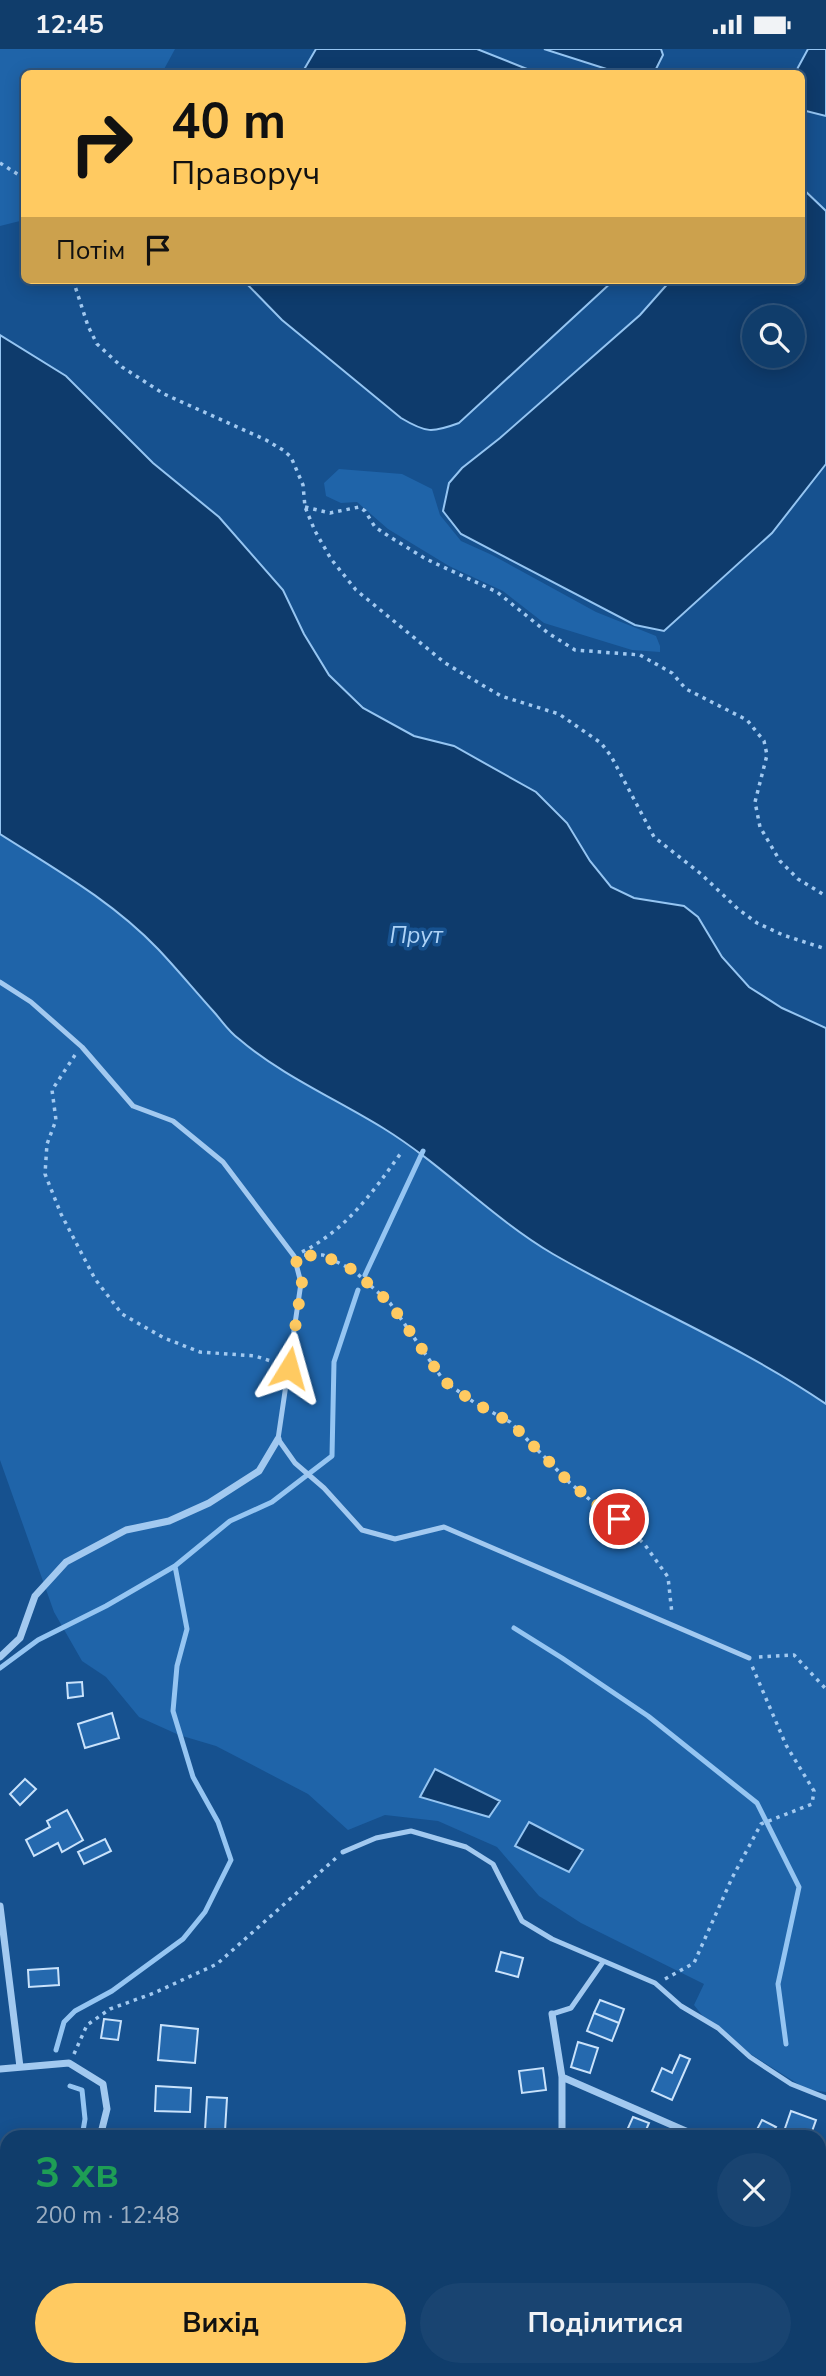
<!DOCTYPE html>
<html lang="uk">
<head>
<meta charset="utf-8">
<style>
	:root { --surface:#103d6b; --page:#194471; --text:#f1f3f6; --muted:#9caec1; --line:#30567e; --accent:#ffca61 }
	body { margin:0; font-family:"Nunito Sans",sans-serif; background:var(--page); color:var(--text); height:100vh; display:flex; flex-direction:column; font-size:26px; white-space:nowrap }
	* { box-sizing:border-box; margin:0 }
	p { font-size:23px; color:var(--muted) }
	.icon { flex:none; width:38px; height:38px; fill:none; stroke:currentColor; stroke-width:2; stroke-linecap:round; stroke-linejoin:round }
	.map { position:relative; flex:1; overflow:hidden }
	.sheet { position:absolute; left:0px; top:2081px; width:826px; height:247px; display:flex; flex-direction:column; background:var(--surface); border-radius:21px 21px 0 0; box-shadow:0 4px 18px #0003,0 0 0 2px var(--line) }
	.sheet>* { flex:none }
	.hud { position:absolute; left:21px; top:21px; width:784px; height:214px; border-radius:10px; box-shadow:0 4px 18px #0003,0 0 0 2px var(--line); background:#ffca61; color:#111; overflow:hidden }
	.fabs { position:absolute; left:742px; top:256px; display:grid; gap:14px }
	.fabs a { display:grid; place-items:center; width:63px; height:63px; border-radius:50%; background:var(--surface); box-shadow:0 4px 18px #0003,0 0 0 2px var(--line); font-size:35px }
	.pin { position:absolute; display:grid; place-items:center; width:60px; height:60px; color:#fff; margin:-30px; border:4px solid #fff; border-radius:50%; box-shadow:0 2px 7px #0007 }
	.me { position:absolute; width:77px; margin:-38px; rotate:8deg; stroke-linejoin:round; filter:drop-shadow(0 0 5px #0008) }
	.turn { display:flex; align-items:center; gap:24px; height:147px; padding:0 35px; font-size:32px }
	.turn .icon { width:91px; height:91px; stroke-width:2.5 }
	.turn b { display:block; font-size:49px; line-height:60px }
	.then { display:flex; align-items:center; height:66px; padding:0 35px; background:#0003; gap:14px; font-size:26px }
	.round { display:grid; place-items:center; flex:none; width:74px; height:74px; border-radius:37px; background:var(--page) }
	.headline { display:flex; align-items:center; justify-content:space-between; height:119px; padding:0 35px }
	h1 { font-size:42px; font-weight:700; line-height:52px; color:#1e9e55 }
	.primary-button { display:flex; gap:14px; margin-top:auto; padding:14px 35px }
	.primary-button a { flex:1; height:80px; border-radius:42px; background:var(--accent); color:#111; font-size:28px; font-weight:700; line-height:80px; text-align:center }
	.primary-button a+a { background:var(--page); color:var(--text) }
	.status { display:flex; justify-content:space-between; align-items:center; height:49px; padding:0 35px; background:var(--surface); direction:ltr }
	.status svg { height:19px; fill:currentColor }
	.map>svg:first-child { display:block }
	.green { fill:#1f64a9; fill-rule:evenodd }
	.water { fill:#0e3b6c; stroke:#95c5f2; stroke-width:2; fill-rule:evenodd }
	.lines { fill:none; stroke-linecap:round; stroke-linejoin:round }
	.stream { stroke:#95c5f2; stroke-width:5 }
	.building { fill:#2569ae; stroke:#c9e2fb; stroke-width:2 }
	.path { stroke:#a2c9f0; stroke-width:3.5; stroke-dasharray:3.5 5; stroke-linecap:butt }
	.service { stroke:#a2c9f0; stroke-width:5 }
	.minor { stroke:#a2c9f0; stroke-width:7 }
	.route { stroke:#ffca61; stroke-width:12; stroke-dasharray:0 21.6 }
	.labels { text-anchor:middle; stroke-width:7; stroke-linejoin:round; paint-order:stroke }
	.water-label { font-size:23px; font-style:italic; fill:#aed3f7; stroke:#16518f }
</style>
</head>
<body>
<div class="status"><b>12:45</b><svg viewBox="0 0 49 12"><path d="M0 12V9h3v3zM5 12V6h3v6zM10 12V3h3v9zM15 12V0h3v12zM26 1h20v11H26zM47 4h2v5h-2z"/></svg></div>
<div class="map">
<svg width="826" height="2327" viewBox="0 0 826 2327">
	<rect width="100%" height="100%" fill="#16518f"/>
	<path class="green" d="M0,0h175l-13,24h-138v147l-24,6z
		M339,420l63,5 30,15 8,26 21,26 31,14 104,57 60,24 4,10v6l-28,-2 -88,-27 -41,-32 -54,-25 -61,-37 -31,-27 -16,1 -15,-7 -2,-13z
		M0,785l105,67 51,46 82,92 37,25 110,65 165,123 71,39 101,50 67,38 37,25v688l-20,-3 -68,-43 -33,-27 -11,-14 10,-21 -123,-61 -42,-27 -42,-49 -59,-26 -53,-6 -37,15 -40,-36 -92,-48 -37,-11 -40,-18 -33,-40 -24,-16 -28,-49 -54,-152zM435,1721l64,31 -10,16 -69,-20z
		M7,2274v46l28,1 -3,6h-32v-45z
		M154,2320l109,1 25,6h-136z
		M399,2320h163l4,7h-205l27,-2z"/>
	<path class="water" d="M316,0h161l60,24h-235z
		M544,0h117l2,6 -9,18h-35z
		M808,0h18v67l-24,-6v-37h-7z
		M802,139l24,23v253l-54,69 -108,98 -29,-6 -174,-91 -18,-23 6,-28 13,-15 38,-30 140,-123 31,-35h131zM754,268h39v38h-39z
		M243,231h371l-155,143c-27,10 -33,10 -58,-5l-119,-98z
		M0,286l66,41 87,87 66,54 64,73 21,44 25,41 34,33 51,28 40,10 82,46 31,31 23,38 21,26 23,11 50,8 14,11 24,40 27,30 33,21 44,20v376c-86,-59 -183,-98 -273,-150 -61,-36 -110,-89 -170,-126 -47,-29 -102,-53 -144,-89 -10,-7 -17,-18 -25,-27 -19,-21 -37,-43 -56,-63 -46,-48 -103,-80 -158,-115z
		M435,1720l65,32 -11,16 -69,-20z
		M529,1773l54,28 -14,22 -54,-26z"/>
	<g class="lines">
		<path class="stream" d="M365,1226l58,-124
			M514,1579l48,30 86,58 109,87 42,84 -21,97 8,60
			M0,1619l38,-28 68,-34 69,-40 55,-45 42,-19 60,-46 2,-94 24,-72
			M56,2001l8,-28 11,-11 37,-20 71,-52 22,-27 26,-52 -13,-38 -25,-45 -20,-66 4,-45 10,-37 -12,-63
			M70,2037l12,4 3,29 -3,18
			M0,2251l7,-11"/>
	</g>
	<path class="building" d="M82,1633l1,14 -15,2 -1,-15z
		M112,1664l7,25 -34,10 -7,-24z
		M25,1730l11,10 -16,16 -10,-11z
		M67,1761l16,30 -21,12 -4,-9 -24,13 -8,-16 24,-13 -3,-6z
		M105,1790l6,12 -27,13 -6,-12z
		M501,1903l22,6 -5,19 -22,-6z
		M58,1919l1,17 -30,2 -1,-17z
		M600,1951l24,9 -5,14 -25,-10z
		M594,1964l25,10 -7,18 -25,-10z
		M104,1970l17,2 -3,19 -17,-2z
		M161,1976l37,4 -3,34 -37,-3z
		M578,1993l20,6 -8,25 -19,-6z
		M680,2006l10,4 -18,41 -20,-9 10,-23 10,5z
		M543,2019l3,22 -24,3 -3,-22z
		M156,2037l35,2 -1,24 -35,-1z
		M207,2048l20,1 -2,33 -20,-1z
		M791,2062l25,9 -6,17h-28z
		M633,2068l16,6 -6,14h-19z
		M762,2071l14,7 -6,10h-17z
		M549,2081l1,7h-25l-1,-4z
		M820,2204l6,3v20l-7,-3z
		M512,2320h28l-2,7h-27z
		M796,2320h7l15,5 -1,2h-23z"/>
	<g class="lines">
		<path class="path" d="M0,114l19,12 5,9
			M73,231l15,46 9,18 25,23 42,27 102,46 17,10 8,7 12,28 2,22 10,24 16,28 25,31 89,73 56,33 58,18 42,29 10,13 43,81 47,37 37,35 19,14 26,12 43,14
			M305,458l25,6 29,-6 6,4 10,16 15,10 36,22 71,33 51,41 27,17 65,5 32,18 14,16 61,31 17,21 3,14 -12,47 5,25 20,34 18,18 28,17
			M75,1006l-23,35 4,30 -9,24 -2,30 16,40 34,65 27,35 42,24 36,14 55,4 22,7
			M302,1203c45,-23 70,-59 99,-99
			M304,1206h19l30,15 37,33 54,78 31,22 35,19 60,61 25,21 24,15 26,26 23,32 4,37
			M759,1608l35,-2 32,34
			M665,1930l29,-16 38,-85 29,-54 51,-20 2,-13 -28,-46 -34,-79
			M74,2005l13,-29 23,-16 44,-16 63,-29 119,-106"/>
		<path class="service" d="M0,933l31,20 51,45 51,59 40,15 50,41 71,94 7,27 -23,156 17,24 29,25 38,42 33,9 49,-12 305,131
			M343,1803l33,-14 35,-7 55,16 27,17 29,57 30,18 103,44 26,23 37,22 32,29 41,27 35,14
			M552,1965l19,-6 32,-46
			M565,2327l5,-7"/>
		<path class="minor" d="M0,1608l20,-19 15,-42 31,-34 60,-32 43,-9 40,-18 50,-32 19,-32
			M0,1857l20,161
			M552,1965l10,63
			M0,2020l69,-6 34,21 4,25 -7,28
			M562,2088v-60l126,55 15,5
			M819,2125l7,3
			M819,2306l7,2
			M4,2327l3,-8"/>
	</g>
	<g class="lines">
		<path class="route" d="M289,1319l13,-85 -7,-27 28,-1 30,15 37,33 54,78 31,22 35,19 60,61 26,21 23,15"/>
	</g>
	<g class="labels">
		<g class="water-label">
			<text x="416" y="894">Прут</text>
		</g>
	</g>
</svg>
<div class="fabs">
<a><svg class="icon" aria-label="search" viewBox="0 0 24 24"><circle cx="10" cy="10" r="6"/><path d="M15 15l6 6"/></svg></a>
</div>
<div class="pin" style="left:619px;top:1470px;background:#d93025"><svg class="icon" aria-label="arrive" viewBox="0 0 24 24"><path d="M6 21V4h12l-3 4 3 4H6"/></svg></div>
<svg class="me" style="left:289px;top:1319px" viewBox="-20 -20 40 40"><path d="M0-17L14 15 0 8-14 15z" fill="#ffca61" stroke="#fff" stroke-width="4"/></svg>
<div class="hud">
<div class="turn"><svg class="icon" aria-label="right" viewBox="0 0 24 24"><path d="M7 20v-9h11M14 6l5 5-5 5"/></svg><div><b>40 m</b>Праворуч</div></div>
<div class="then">Потім<svg class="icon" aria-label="arrive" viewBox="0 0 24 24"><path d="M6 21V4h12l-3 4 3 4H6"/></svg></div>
</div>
<section class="sheet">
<div class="headline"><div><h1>3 хв</h1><p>200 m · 12:48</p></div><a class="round"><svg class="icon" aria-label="close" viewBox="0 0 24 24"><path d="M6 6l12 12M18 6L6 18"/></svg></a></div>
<div class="primary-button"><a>Вихід</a><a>Поділитися</a></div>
</section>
</div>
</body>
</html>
